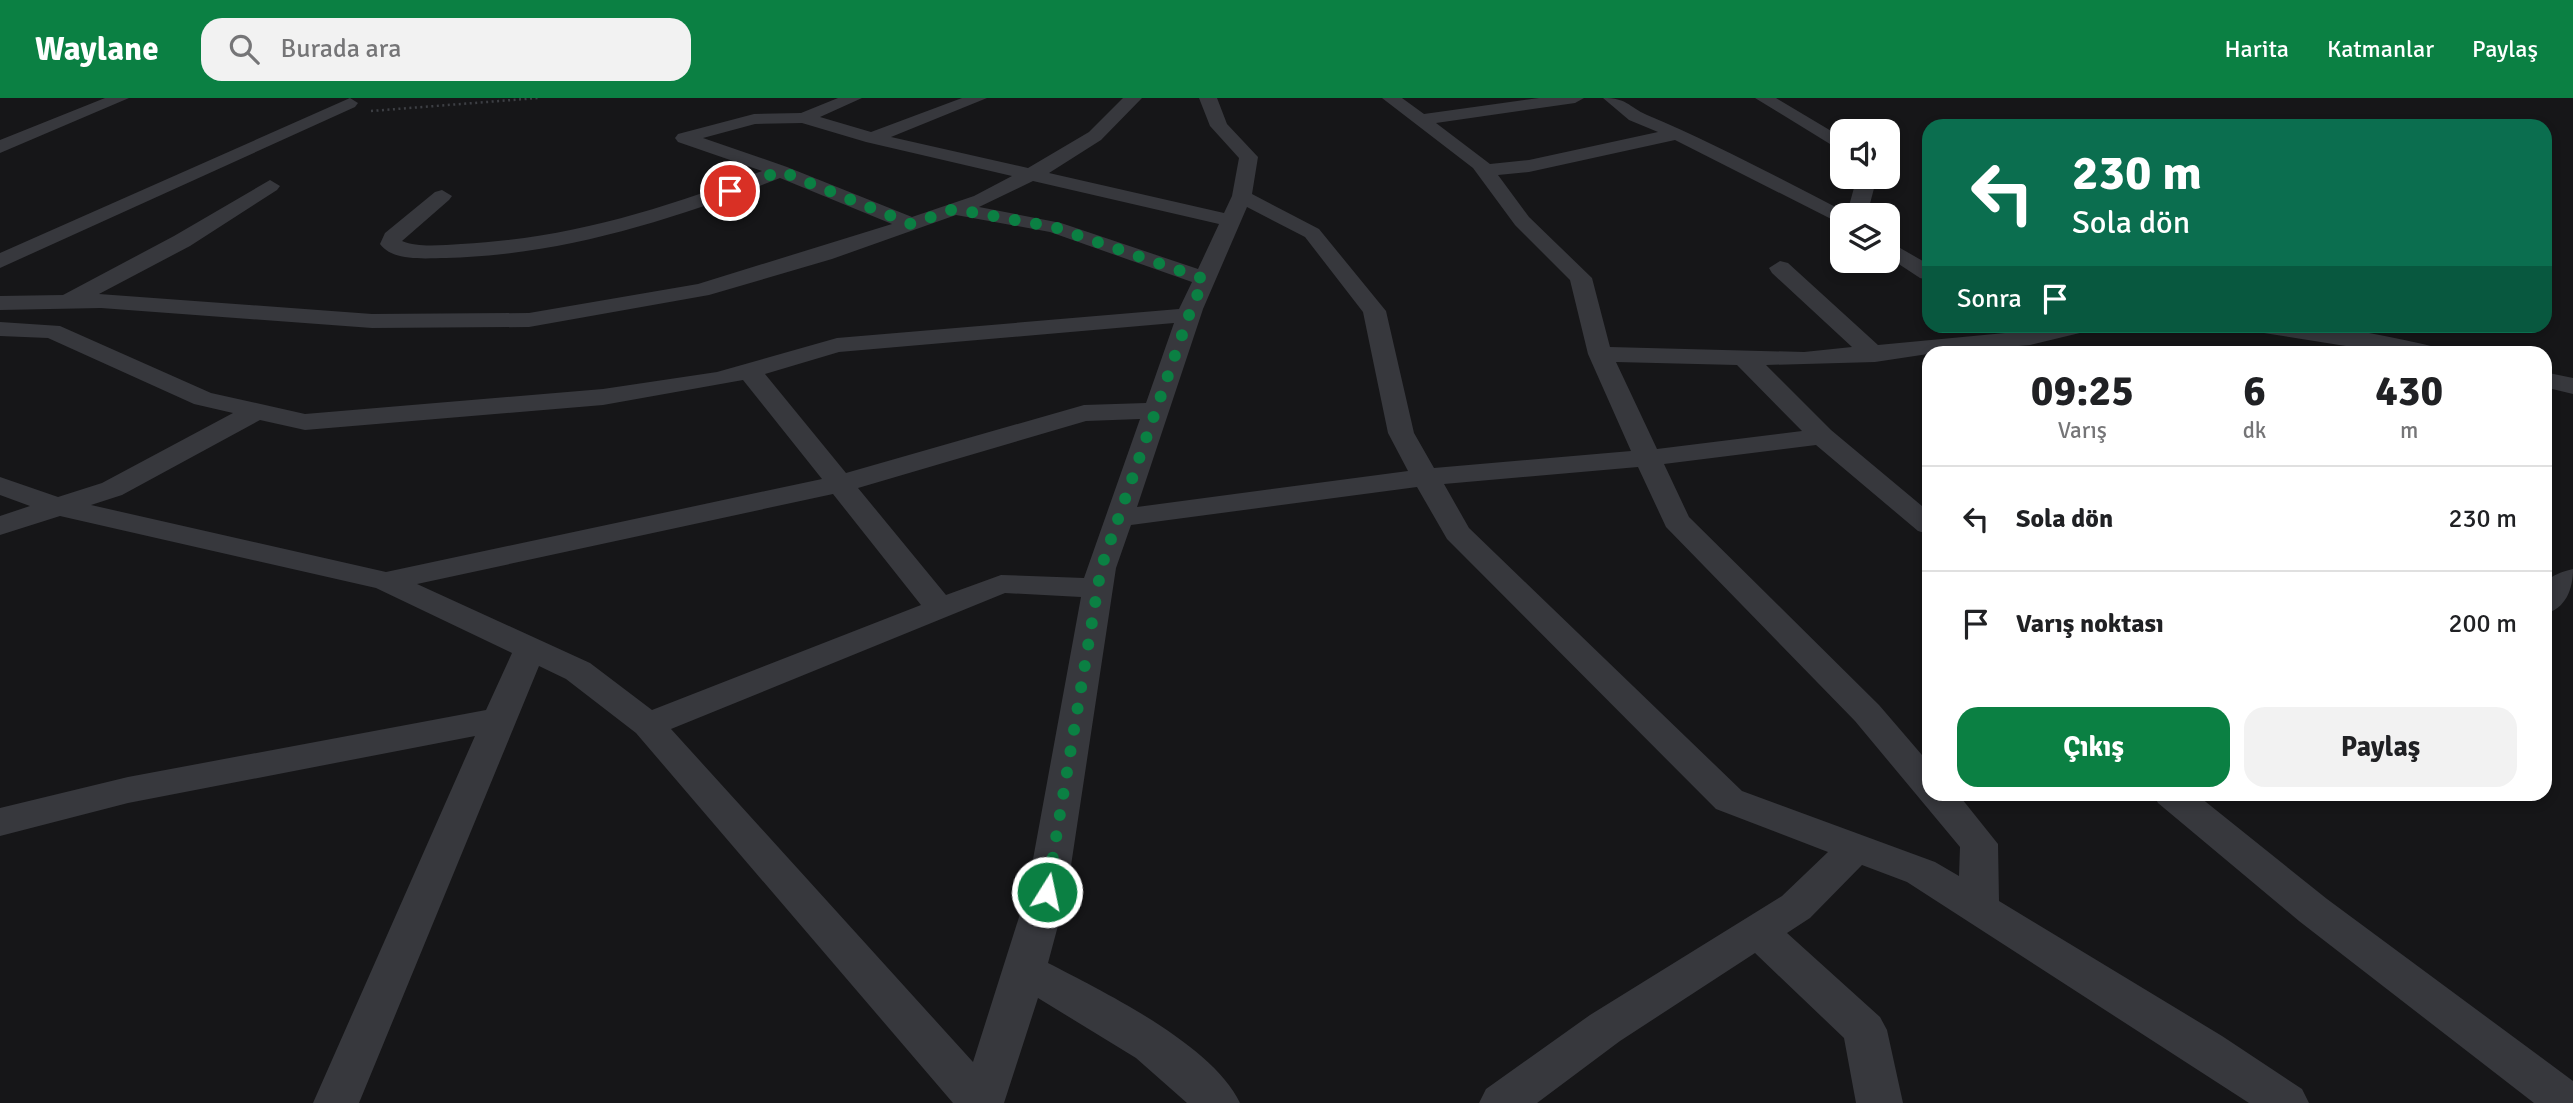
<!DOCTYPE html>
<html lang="tr">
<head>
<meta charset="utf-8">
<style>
	:root { --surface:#fff; --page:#f2f2f2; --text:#202124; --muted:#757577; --line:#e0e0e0; --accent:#0b8043 }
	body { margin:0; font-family:Signika,sans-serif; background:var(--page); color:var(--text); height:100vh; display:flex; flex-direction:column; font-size:26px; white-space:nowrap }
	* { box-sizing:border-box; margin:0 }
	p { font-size:23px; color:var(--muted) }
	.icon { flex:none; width:38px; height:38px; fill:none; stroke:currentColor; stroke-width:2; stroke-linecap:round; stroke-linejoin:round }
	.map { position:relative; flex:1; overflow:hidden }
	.details { position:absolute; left:1922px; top:248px; width:630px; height:455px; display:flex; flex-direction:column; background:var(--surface); border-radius:21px; box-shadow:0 4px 10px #0003 }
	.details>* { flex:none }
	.hud { position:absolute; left:1922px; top:21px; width:630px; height:214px; border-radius:21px; box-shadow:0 4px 10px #0003; background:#0b6e4f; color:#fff; overflow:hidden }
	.controls { position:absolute; left:1830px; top:21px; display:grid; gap:14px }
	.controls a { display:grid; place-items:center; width:70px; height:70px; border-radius:14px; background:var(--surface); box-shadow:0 4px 10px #0003; font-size:35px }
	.pin { position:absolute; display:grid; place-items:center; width:60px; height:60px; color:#fff; margin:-30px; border:4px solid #fff; border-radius:50%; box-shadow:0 2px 7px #0007 }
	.me { position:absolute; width:77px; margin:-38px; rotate:10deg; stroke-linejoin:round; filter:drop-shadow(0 0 5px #0008) }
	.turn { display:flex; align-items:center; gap:24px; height:147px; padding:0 35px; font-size:32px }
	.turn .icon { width:91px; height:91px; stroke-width:2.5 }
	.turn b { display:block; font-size:49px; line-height:60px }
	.then { display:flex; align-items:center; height:66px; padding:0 35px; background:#0003; gap:14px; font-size:26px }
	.eta { display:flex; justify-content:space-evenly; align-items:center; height:119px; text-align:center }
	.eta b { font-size:42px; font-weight:700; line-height:49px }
	.cta { display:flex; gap:14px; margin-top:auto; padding:14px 35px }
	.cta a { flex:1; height:80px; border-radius:21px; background:var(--accent); color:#fff; font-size:28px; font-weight:700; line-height:80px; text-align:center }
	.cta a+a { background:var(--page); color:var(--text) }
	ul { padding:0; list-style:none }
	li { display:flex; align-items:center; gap:21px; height:105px; padding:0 35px; border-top:2px solid var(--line) }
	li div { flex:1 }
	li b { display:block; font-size:26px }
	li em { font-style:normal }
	header { display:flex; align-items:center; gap:42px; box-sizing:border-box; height:98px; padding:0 35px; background:var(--accent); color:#fff }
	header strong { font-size:33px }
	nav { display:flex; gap:38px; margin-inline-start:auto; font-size:24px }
	.search { width:490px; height:63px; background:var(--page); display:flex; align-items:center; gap:18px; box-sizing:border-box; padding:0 24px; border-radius:21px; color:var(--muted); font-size:26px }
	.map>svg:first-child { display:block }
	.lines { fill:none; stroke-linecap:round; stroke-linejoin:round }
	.path { stroke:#3d3f44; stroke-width:2.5; stroke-dasharray:2 3.5; stroke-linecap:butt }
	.minor { fill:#37383d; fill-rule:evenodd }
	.route { stroke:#0b8043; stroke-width:12; stroke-dasharray:0 21.6 }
</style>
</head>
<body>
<header>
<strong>Waylane</strong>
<div class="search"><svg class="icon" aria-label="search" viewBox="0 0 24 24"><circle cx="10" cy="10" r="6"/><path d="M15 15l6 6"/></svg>Burada ara</div>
<nav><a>Harita</a><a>Katmanlar</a><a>Paylaş</a></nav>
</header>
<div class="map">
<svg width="2573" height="1005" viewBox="0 0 2573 1005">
	<rect width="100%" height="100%" fill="#161618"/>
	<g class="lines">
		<path class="path" d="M371,13l167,-13"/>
		<path class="minor" d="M105,0h24l-129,55v-13z
			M350,0l8,5 -3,4 -355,161v-15z
			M838,0h24l-42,19 51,15 91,-34h25l-96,39 137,31 61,-36 34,-34h19l-41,42 -52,33 175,40 8,-17 7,-38 -29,-32 -11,-28h18l10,26 31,33 -6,37 67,35 67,82 28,122 20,35 197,-17 -43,-97 -18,-74 -55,-55 -42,-57 -91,-70h20l22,16 115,-16h45l-9,5 -139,20 54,41 39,-4 129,-28 -29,-12 -26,-22c25,0 24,8 44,17 69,29 134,64 200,98l10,-36h20l-10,38h-24v10l-168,-85 -146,32 -31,3 31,42 63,61 18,69 194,5 48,-5 -80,-74 -3,-5 11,-7 8,2 90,82 127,-12 -7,-7h28l8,4 18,-4h40l-4,5 -58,14 -102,9 -53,8 -109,3 65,65 97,81v23l-10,-3 -102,-86 -152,19 25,53 190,188 49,57v32h30l40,50 1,57 223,135 80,53 7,14h-60l-342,-221 -45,-17 -52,53 -23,15 93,84 7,13 16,73h-47l-12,-65 -89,-85 -135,88 -83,62h-58l7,-14 104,-74 192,-119 46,-44 -112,-43 -269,-270 -30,-52 -286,38 -15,43 -49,324 -19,71c56,29 165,82 192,140h-53l-51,-45 -98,-60 -34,105h-51l-317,-370 -70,-54 -27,-13 -180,437h-46l162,-367 -347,67 -128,33v-28l128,-31 358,-67 26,-57 -136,-65 -316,-72 -60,19v-19l30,-10 -30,-11v-18l58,20 44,-14 131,-70 -39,-9 -146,-66 -48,-2v-14l60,4 151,67 94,21 298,-25 114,-17 120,-34 342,-29 13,-27 -142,-50 -94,-17 -124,44 -123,36 -180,32 -157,1 -271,-20 -101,2v-14l63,-1 111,-59 96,-56 10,6 -3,4 -87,56 -91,48 273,20 157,-1 169,-29 194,-60 -112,-46c-108,42 -218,77 -334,80 -19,0 -53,4 -66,-14l5,-11 50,-41 7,-2 10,6 -3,4 -47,41c17,7 40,4 59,3 105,-5 203,-35 301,-73l-84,-29 -3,-4 3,-4 76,-20 47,-1zM802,25l64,19 146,34 -38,20 -62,21 -125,-50 -84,-29 52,-14zM1033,83l186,43 -21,45 -137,-46 -82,-16zM1247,109l58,30 58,75 25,121 20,38 -271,36 66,-198zM1174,225l-28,80 -62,2 -238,68 -81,-99 74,-22zM1616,264l121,3 65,66 -145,18zM743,282l79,99 -436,93 -295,-67 31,-10 138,-75 45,10 298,-25zM1140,321l-56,159 -83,-3 -55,20 -88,-107 228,-67zM1638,369l28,60 189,194 105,126 -1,29 -24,-14 -193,-71 -273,-263 -25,-44zM833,396l88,111 -269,105 -62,-47 -173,-79zM1005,495l76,4 -54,295 -54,170 -302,-333z
			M1755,0h21l67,40v14z
			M1888,143l40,23v16l-8,-2 -32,-21z
			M2252,228c63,-6 129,8 191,23l3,5h-50l-132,-21 -8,-2z
			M2544,274l29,6v16l-29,-7z
			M2573,471c0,20 -7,40 -29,45 0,-30 -3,-37 29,-45z
			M2153,696h43l131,105 246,182v22h-39l-235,-182 -141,-118z"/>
	</g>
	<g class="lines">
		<path class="route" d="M730,93l50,-20 131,53 43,-15 100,18 150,52 -15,36 -88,253 -54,324"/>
	</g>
</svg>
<div class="controls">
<a><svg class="icon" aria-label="sound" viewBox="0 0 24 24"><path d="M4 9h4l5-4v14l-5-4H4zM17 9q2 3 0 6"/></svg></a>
<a><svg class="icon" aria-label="layers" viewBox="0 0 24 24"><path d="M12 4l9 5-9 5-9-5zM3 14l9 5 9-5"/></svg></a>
</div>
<div class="pin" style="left:730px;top:93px;background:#d93025"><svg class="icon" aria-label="arrive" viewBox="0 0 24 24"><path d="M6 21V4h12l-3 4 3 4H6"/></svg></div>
<svg class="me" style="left:1047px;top:794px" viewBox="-20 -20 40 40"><circle r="17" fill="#0b8043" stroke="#fff" stroke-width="3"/><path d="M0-11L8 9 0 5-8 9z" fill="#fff"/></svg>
<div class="hud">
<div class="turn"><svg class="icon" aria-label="left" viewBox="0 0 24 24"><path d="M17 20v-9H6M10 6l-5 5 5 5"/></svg><div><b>230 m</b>Sola dön</div></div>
<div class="then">Sonra<svg class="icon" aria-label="arrive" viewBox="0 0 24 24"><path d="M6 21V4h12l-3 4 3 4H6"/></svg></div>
</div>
<section class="details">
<div class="eta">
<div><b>09:25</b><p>Varış</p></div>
<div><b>6</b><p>dk</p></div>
<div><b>430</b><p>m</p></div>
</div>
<ul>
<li><svg class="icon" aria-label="left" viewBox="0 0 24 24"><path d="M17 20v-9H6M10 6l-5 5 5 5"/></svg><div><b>Sola dön</b></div><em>230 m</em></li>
<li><svg class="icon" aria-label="arrive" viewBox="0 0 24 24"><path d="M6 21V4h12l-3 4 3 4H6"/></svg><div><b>Varış noktası</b></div><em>200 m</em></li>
</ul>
<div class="cta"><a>Çıkış</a><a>Paylaş</a></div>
</section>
</div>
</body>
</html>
